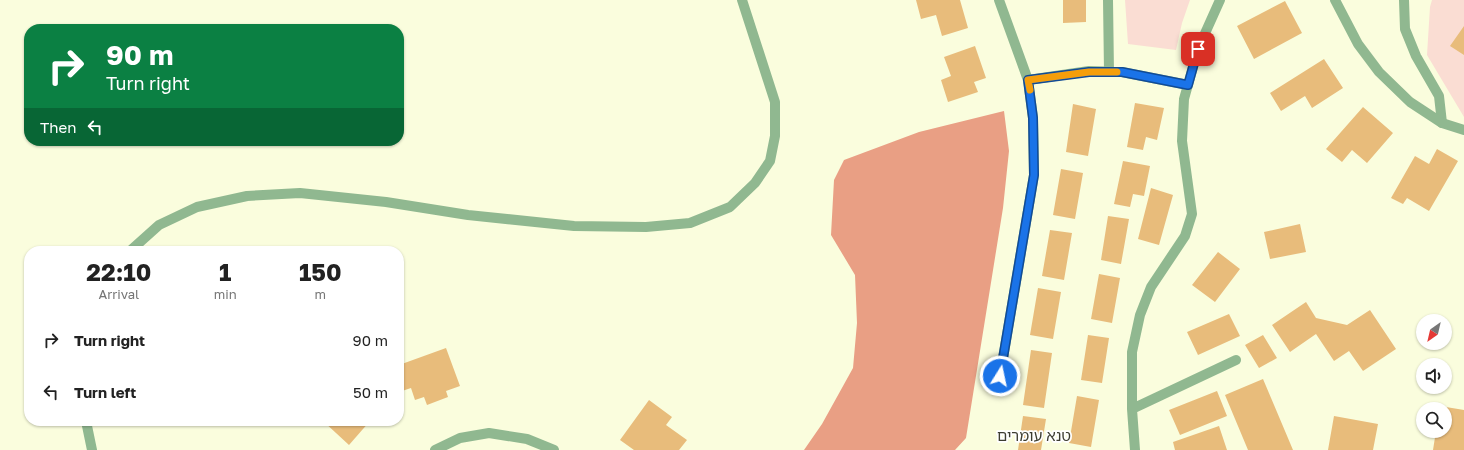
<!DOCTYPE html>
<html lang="en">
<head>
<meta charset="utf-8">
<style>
	:root { --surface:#fff; --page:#f6f6f6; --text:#222; --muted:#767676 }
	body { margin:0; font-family:"Golos Text","Noto Sans Hebrew",sans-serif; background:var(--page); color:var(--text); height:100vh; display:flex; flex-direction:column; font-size:15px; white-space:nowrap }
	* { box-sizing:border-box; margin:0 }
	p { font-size:13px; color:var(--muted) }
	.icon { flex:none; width:22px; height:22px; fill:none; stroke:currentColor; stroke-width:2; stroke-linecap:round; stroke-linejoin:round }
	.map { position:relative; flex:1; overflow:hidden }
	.sheet { position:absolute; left:24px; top:246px; width:380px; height:180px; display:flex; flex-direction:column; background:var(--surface); border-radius:16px; box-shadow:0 1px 3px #0004 }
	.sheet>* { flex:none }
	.banner { position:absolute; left:24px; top:24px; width:380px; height:122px; border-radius:16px; box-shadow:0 1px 3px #0004; background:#0b8043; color:#fff; overflow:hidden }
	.needle { width:26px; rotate:214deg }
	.buttons { position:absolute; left:1416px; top:314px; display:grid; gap:8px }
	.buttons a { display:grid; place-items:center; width:36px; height:36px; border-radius:50%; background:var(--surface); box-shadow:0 1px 3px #0004; font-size:20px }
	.pin { position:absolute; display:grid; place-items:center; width:34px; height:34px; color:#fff; margin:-17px; border-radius:8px; box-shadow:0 2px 6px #0006 }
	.me { position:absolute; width:44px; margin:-22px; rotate:10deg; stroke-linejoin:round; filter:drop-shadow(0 0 3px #0008) }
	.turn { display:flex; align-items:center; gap:14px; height:84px; padding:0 16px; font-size:18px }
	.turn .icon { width:52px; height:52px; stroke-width:2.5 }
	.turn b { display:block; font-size:28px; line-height:34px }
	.then { display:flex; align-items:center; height:38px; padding:0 16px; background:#0003; gap:8px; font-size:15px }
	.eta { display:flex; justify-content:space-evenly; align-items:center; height:68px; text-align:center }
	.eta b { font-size:24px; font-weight:700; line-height:28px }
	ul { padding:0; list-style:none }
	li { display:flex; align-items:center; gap:12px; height:52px; padding:0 16px }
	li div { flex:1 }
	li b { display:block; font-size:15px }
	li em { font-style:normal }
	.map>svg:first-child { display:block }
	.green { fill:#faddd3 }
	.forest { fill:#e99f84 }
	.building { fill:#e8bc7b }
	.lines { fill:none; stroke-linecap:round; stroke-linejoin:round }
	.service { stroke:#90b890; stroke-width:10 }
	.minor { stroke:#90b890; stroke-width:10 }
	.route-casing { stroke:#114b97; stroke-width:10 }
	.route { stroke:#1a73e8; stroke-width:7 }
	.slow { stroke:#f59e0b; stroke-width:7 }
	.labels { text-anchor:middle; stroke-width:3.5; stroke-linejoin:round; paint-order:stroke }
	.quarter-label { font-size:15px; fill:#3d3d31; stroke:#fff }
</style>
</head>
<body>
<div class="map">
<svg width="1464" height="450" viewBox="0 0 1464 450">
	<rect width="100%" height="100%" fill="#fafddd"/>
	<path class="green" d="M1125,0h65l-8,23 -6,27 -48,-6z
		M1432,0h32v117l-37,-62 3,-48z"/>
	<path class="forest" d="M1004,111l5,40 -6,57 -37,230 -11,12h-151l18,-26 31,-56 4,-45 -2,-48 -24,-40 3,-55 10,-20 75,-28z"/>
	<path class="building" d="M916,0h44l8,28 -26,8 -6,-21 -15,4z
		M1063,0h23v22l-23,1z
		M1285,1l17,32 -48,26 -17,-33z
		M1464,26v29l-14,-9z
		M975,46l11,32 -12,4 4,10 -30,10 -7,-22 10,-4 -7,-19z
		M1324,59l19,29 -31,20 -7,-12 -24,15 -11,-18z
		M1135,103l29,5 -7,32 -11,-3 -3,13 -16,-3z
		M1073,104l23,5 -8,47 -22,-4z
		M1363,107l30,26 -26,30 -15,-13 -10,12 -16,-13z
		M1437,149l21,12 -29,50 -22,-13 -4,6 -12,-6 24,-42 14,8z
		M1123,161l27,5 -6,30 -11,-2 -3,13 -16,-3z
		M1061,169l22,4 -8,46 -22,-4z
		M1151,188l22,7 -14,50 -21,-6z
		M1108,216l21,3 -8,45 -20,-4z
		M1300,224l6,28 -36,7 -6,-27z
		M1050,230l22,3 -8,47 -22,-4z
		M1218,252l22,17 -25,33 -23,-17z
		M1099,274l21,4 -8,45 -21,-4z
		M1038,288l23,4 -8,47 -23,-4z
		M1306,302l10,16 31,7 23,-15 26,39 -33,22 -14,-20 -15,10 -18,-27 -26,18 -18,-27z
		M1229,314l11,22 -42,19 -11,-23z
		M1088,335l21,3 -7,45 -21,-3z
		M1263,335l14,23 -18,10 -14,-23z
		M446,348l14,38 -14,5 2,6 -21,8 -3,-8 -9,3 -4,-12 -9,3 -3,-8v-18z
		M1031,350l21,3 -8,55 -21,-3z
		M1263,379l30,71h-45l-23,-55z
		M1217,391l10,25 -47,19 -11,-25z
		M1077,396l22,4 -8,47 -22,-4z
		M649,400l23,17 -6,8 21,15 -8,10h-45l-14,-10z
		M1440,406l24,4v40h-31l3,-19h9v-22h-6z
		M1023,416l23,3 -5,31h-23z
		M1334,416l44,8 -5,26h-45z
		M323,421h47l-21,24z
		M1219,426l8,24h-52l-2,-8z"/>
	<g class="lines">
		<path class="service" d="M1404,0l1,29 11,27 23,40 3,27
			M130,251l29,-26 38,-18 50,-11 53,-3 86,9 82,13 106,11 72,1 44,-4 40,-16 25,-24 15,-22 5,-25v-34l-33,-102
			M86,421l6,29"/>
		<path class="minor" d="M999,0l29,80 5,38 1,57 -34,201
			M1108,0l1,72
			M1335,0l23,44 21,28 31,30 32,21 22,7
			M1028,80l61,-9 33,1 66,13
			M1132,409l104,-49
			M435,450l25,-12 29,-5 38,6 27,11
			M1135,450l-3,-41v-57l8,-37 11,-28 34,-51 7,-22 -10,-73 2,-42 14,-50 22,-49"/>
	</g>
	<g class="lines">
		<g class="route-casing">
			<path id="route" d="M1000,376l34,-201 -1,-57 -5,-38 61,-8h33l66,13 10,-36"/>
		</g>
		<use href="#route" class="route"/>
		<path class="slow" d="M1030,90l-2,-10 61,-8h28"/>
	</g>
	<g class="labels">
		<g class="quarter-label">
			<text x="1034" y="441">טנא עומרים</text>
		</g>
	</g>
</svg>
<div class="buttons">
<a><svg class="needle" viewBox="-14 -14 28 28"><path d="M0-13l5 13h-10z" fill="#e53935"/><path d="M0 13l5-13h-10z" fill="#767676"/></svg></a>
<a><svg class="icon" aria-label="sound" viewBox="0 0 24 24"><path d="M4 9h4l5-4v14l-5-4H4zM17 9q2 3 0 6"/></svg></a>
<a><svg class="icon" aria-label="search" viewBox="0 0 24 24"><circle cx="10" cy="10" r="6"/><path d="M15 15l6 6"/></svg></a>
</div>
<div class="pin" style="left:1198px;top:49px;background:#d93025"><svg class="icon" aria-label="arrive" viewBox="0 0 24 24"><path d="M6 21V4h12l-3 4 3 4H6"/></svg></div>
<svg class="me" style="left:1000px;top:376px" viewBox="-20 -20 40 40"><circle r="17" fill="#1a73e8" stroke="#fff" stroke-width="3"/><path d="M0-11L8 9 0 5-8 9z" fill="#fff"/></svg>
<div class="banner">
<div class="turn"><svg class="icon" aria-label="right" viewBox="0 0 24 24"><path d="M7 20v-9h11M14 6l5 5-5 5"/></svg><div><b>90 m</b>Turn right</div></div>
<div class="then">Then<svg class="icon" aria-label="left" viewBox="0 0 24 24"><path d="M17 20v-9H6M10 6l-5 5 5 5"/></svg></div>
</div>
<section class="sheet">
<div class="eta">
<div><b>22:10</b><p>Arrival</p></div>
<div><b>1</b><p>min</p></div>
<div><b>150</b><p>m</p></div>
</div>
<ul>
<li><svg class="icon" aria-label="right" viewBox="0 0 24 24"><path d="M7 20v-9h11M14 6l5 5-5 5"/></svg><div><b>Turn right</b></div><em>90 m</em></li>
<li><svg class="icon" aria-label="left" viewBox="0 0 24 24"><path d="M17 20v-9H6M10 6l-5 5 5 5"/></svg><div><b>Turn left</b></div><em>50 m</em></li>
</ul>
</section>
</div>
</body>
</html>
